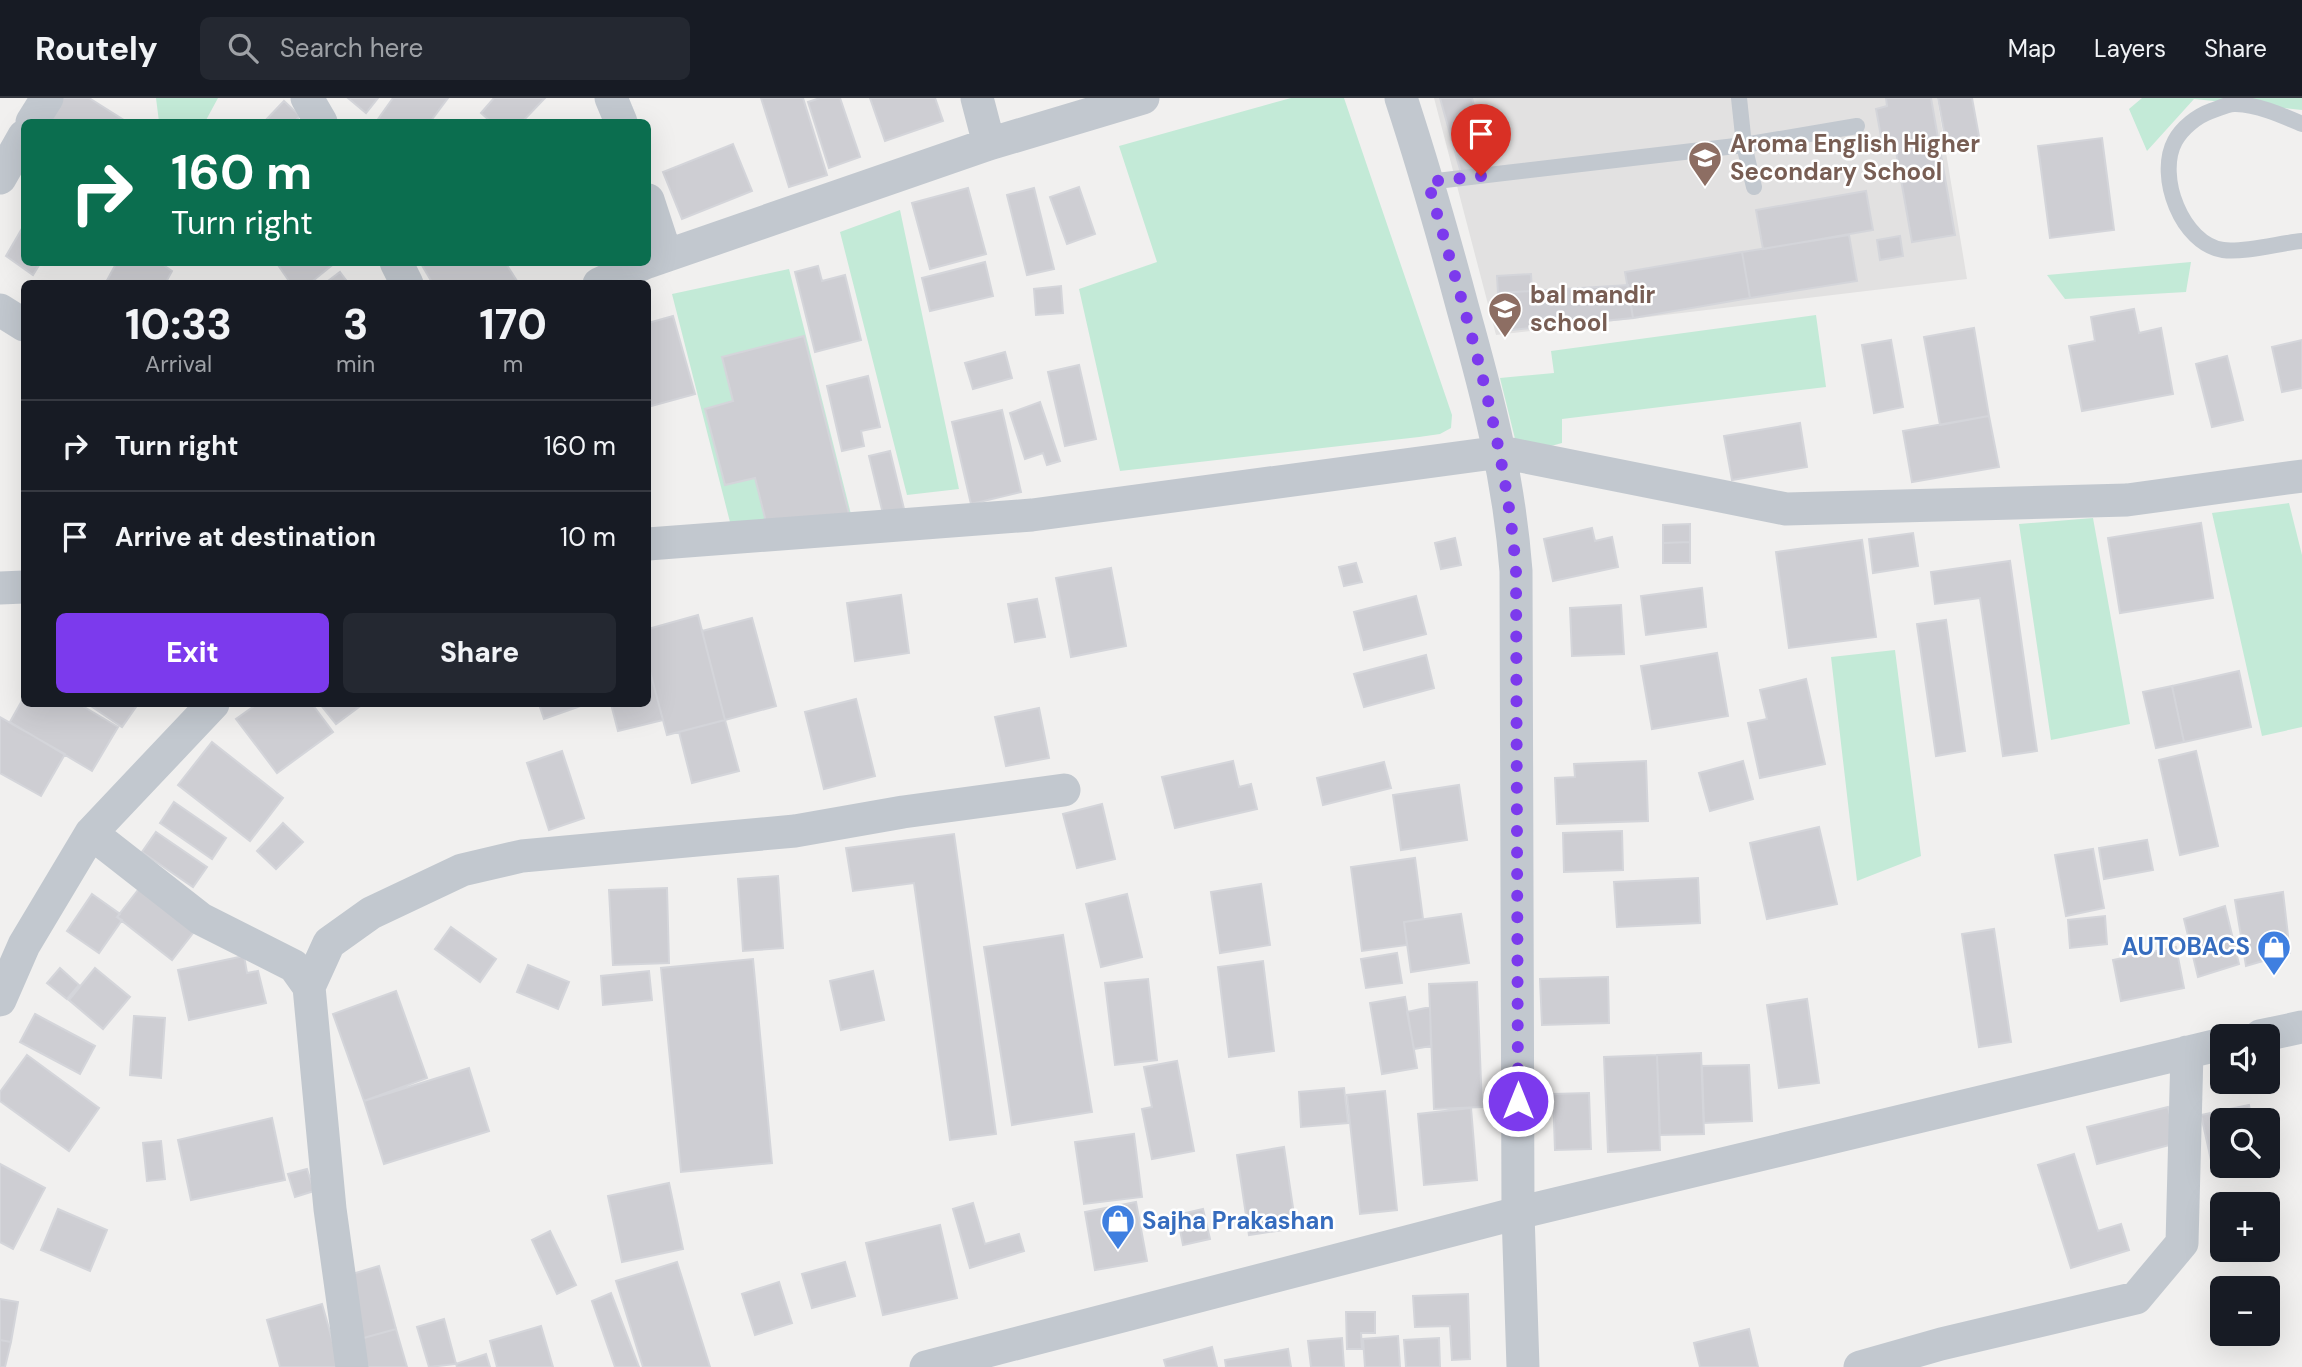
<!DOCTYPE html>
<html lang="en">
<head>
<meta charset="utf-8">
<style>
	:root { --surface:#171b24; --page:#242831; --text:#f1f3f6; --muted:#9ea1a6; --line:#363941; --accent:#7c3aed }
	body { margin:0; font-family:"DM Sans",sans-serif; background:var(--page); color:var(--text); height:100vh; display:flex; flex-direction:column; font-size:26px; white-space:nowrap }
	* { box-sizing:border-box; margin:0 }
	p { font-size:23px; color:var(--muted) }
	.icon { flex:none; width:38px; height:38px; fill:none; stroke:currentColor; stroke-width:2; stroke-linecap:round; stroke-linejoin:round }
	.map { position:relative; flex:1; overflow:hidden }
	.drawer { position:absolute; left:21px; top:182px; width:630px; height:427px; display:flex; flex-direction:column; background:var(--surface); border-radius:10px; box-shadow:0 7px 28px #0002 }
	.drawer>* { flex:none }
	.banner { position:absolute; left:21px; top:21px; width:630px; height:147px; border-radius:10px; box-shadow:0 7px 28px #0002; background:#0b6e4f; color:#fff; overflow:hidden }
	.tools { position:absolute; left:2210px; top:926px; display:grid; gap:14px }
	.tools a { display:grid; place-items:center; width:70px; height:70px; border-radius:10px; background:var(--surface); box-shadow:0 7px 28px #0002; font-size:35px }
	.pin { position:absolute; display:grid; place-items:center; width:60px; height:60px; color:#fff; margin:-72px -30px; border-radius:50% 50% 50% 0; rotate:-45deg; box-shadow:0 0 7px #0007 }
	.pin .icon { rotate:45deg }
	.me { position:absolute; width:77px; margin:-38px; rotate:0deg; stroke-linejoin:round; filter:drop-shadow(0 0 5px #0008) }
	.turn { display:flex; align-items:center; gap:24px; height:147px; padding:0 35px; font-size:32px }
	.turn .icon { width:91px; height:91px; stroke-width:2.5 }
	.turn b { display:block; font-size:49px; line-height:60px }
	.eta { display:flex; justify-content:space-evenly; align-items:center; height:119px; text-align:center }
	.eta b { font-size:42px; font-weight:800; line-height:49px }
	.button { display:flex; gap:14px; margin-top:auto; padding:14px 35px }
	.button a { flex:1; height:80px; border-radius:10px; background:var(--accent); color:#fff; font-size:28px; font-weight:800; line-height:80px; text-align:center }
	.button a+a { background:var(--page); color:var(--text) }
	ul { padding:0; list-style:none }
	li { display:flex; align-items:center; gap:21px; height:91px; padding:0 35px; border-top:2px solid var(--line) }
	li div { flex:1 }
	li b { display:block; font-size:26px }
	li em { font-style:normal }
	header { display:flex; align-items:center; gap:42px; box-sizing:border-box; height:98px; padding:0 35px; background:var(--surface); border-bottom:2px solid var(--line) }
	header strong { font-size:33px }
	nav { display:flex; gap:38px; margin-inline-start:auto; font-size:24px }
	.search { width:490px; height:63px; background:var(--page); display:flex; align-items:center; gap:18px; box-sizing:border-box; padding:0 24px; border-radius:10px; color:var(--muted); font-size:26px }
	.map>svg:first-child { display:block }
	.education { fill:#e2e1e1 }
	.green { fill:#c3ead7 }
	.building { fill:#ceced3; stroke:#d4d5da; stroke-width:2 }
	.lines { fill:none; stroke-linecap:round; stroke-linejoin:round }
	.lane { stroke:#c2c8cf; stroke-width:16 }
	.street { stroke:#c2c8cf; stroke-width:33 }
	.route { stroke:#7c3aed; stroke-width:12; stroke-dasharray:0 21.6 }
	.labels { text-anchor:middle; stroke-width:5; stroke-linejoin:round; paint-order:stroke }
	.education-label { font-size:24px; font-weight:bold; fill:#785e54; stroke:#fff; text-anchor:start }
	.shop-label { font-size:24px; font-weight:bold; fill:#366cbe; stroke:#fff; text-anchor:end }
</style>
</head>
<body>
<header>
<strong>Routely</strong>
<div class="search"><svg class="icon" aria-label="search" viewBox="0 0 24 24"><circle cx="10" cy="10" r="6"/><path d="M15 15l6 6"/></svg>Search here</div>
<nav><a>Map</a><a>Layers</a><a>Share</a></nav>
</header>
<div class="map">
<svg width="2302" height="1269" viewBox="0 0 2302 1269">
	<rect width="100%" height="100%" fill="#f1f0ef"/>
	<path class="education" d="M1434,0h503l30,181 -471,56z"/>
	<path class="green" d="M156,0h62l-13,24h-46z
		M1291,0h53l108,317 -1,13 -11,6 -21,3 -299,34 -41,-182 78,-27 -38,-116z
		M2142,0h160v12l-108,-11 -47,52 -18,-42z
		M900,112l59,279 -52,6 -67,-263z
		M2191,164l-5,30 -121,7 -18,-24z
		M789,171l65,257 -122,4 -60,-236z
		M1816,217l10,72 -264,32v24l-43,12 -19,-77 54,-5 -3,-22z
		M2289,405l13,52v172l-40,9 -50,-223z
		M2093,420l37,206 -79,16 -32,-216z
		M1895,552l26,206 -64,25 -26,-224z"/>
	<path class="building" d="M63,0h26l38,24h-79z
		M348,0h30l-12,15z
		M393,0h55l-18,24h-54z
		M494,0h51l-23,24h-31l-10,-9z
		M761,0h42l24,77 -38,12z
		M820,0h20l20,59 -31,11 -21,-66z
		M870,0h65l8,23 -58,20z
		M1440,0h32l19,66 -30,9z
		M1886,0h45l24,137 -43,7 -18,-102 -12,2 -6,-33 11,-3z
		M1938,0h34l8,44 -33,6z
		M284,3l16,15 -6,6h-30z
		M2102,40l12,92 -64,8 -12,-92z
		M733,46l19,47 -70,28 -19,-47z
		M1079,89l16,47 -28,10 -17,-47z
		M968,90l18,66 -56,15 -18,-66z
		M1034,90l20,81 -27,6 -20,-80z
		M1866,93l7,39 -110,19 -7,-39z
		M24,127v37h17l-8,13 -27,-19z
		M1849,137l8,46 -107,17 -8,-46z
		M1900,138l3,20 -23,4 -3,-20z
		M1742,154l8,46 -117,20 -8,-46z
		M117,164h42l13,9 -7,13h-60z
		M276,164h60l-27,22h-18z
		M420,164h85l12,19 -5,3h-79z
		M985,164l8,34 -63,15 -8,-33z
		M818,168l4,15 23,-6 16,65 -46,12 -20,-80z
		M340,174l9,12h-25z
		M1531,176l1,17 -34,2 -1,-17z
		M1628,187l5,33 -131,13 -4,-38z
		M1061,188l2,27 -27,2 -2,-26z
		M2134,211l5,24 22,-5 12,66 -91,17 -13,-65 26,-5 -4,-24z
		M673,218l22,78 -47,13v-84z
		M1974,230l15,88 -49,9 -16,-88z
		M804,238l45,178 -80,20 -14,-56 -30,7 -20,-76 28,-8 -11,-44z
		M1891,242l12,67 -29,6 -12,-68z
		M2302,242v48l-20,4 -10,-45z
		M1005,254l7,26 -39,11 -8,-26z
		M2227,258l16,64 -31,7 -16,-63z
		M1079,267l17,74 -31,7 -17,-74z
		M868,278l12,51 -19,4 3,15 -22,5 -15,-65z
		M1040,304l20,59 -13,4 -4,-12 -18,6 -15,-46z
		M1002,312l19,82 -50,12 -19,-82z
		M1989,318l10,51 -87,15 -9,-51z
		M1800,325l7,44 -75,13 -8,-44z
		M890,353l15,62 -21,5 -15,-62z
		M2201,425l12,75 -93,15 -12,-75z
		M1690,426v18l-27,1v-18z
		M1592,430l3,13 17,-4 6,30 -65,14 -9,-42z
		M1913,435l5,33 -45,7 -4,-34z
		M1455,440l6,27 -20,4 -6,-26z
		M1862,442l14,97 -87,11 -13,-96z
		M1690,444v21h-27v-20z
		M2010,463l27,190 -34,5 -23,-158 -45,6 -4,-32z
		M1356,465l6,19 -18,4 -5,-19z
		M1111,470l15,78 -55,11 -15,-79z
		M1702,490l4,39 -60,8 -5,-39z
		M901,497l8,58 -54,8 -8,-58z
		M1416,498l10,38 -62,16 -10,-38z
		M1037,501l8,38 -30,5 -7,-38z
		M1621,507l3,49 -52,2 -2,-48z
		M698,517l27,105 -58,15 -19,-71v-35z
		M752,520l24,88 -51,14 -23,-89z
		M1946,522l19,131 -29,5 -19,-132z
		M1717,555l11,63 -76,13 -11,-63z
		M1426,557l8,33 -70,19 -10,-33z
		M648,566l15,56 -45,11 -7,-27h37z
		M2239,573l12,56 -67,15 -12,-56z
		M1806,581l19,85 -65,14 -12,-55 19,-4 -7,-29z
		M2172,588l12,56 -28,6 -13,-56z
		M24,599v7h55l39,23 -26,44 -82,-49z
		M856,601l19,77 -51,13 -19,-77z
		M88,606h50l-16,23z
		M257,606h55l21,28 -56,41 -41,-54z
		M320,606h43l-27,20z
		M539,606h47l-42,15z
		M1039,610l10,50 -43,8 -11,-49z
		M0,619l65,37 -24,42 -41,-23z
		M725,622l14,51 -47,12 -13,-51z
		M212,644l71,56 -33,43 -72,-56z
		M562,653l22,67 -35,12 -22,-67z
		M2196,653l22,95 -38,9 -21,-95z
		M1233,663l6,26 12,-3 6,25 -82,19 -13,-51z
		M1646,663l2,60 -91,3 -2,-46 20,-1 -1,-13z
		M1743,663l10,38 -43,12 -11,-38z
		M1384,664l7,26 -68,17 -6,-27z
		M1459,687l8,55 -66,10 -8,-55z
		M174,704l52,36 -14,21 -52,-36z
		M1102,706l13,55 -38,9 -14,-54z
		M283,725l20,19 -27,27 -19,-18z
		M1819,729l18,77 -70,15 -17,-76z
		M1622,733l1,39 -59,2 -1,-39z
		M156,734l51,35 -14,20 -51,-35z
		M954,736l42,300 -46,6 -36,-257 -61,8 -7,-43z
		M2147,742l6,30 -49,9 -5,-31z
		M2093,751l11,59 -38,8 -11,-61z
		M1415,760l8,61 -19,3 3,23 -45,6 -11,-84z
		M778,778l5,72 -40,3 -5,-72z
		M1698,780l2,45 -83,4 -3,-45z
		M1261,786l9,61 -50,8 -9,-61z
		M142,787l55,43 -25,32 -55,-43z
		M667,790l2,75 -56,2 -4,-75z
		M2283,794l7,61 -44,13 -11,-66z
		M92,796l28,20 -3,3 5,3 -23,33 -32,-22z
		M1127,796l15,63 -41,10 -15,-63z
		M2225,808l14,58 -41,13 -14,-58z
		M1461,816l8,49 -58,9 -7,-50z
		M2105,818l2,28 -37,4 -2,-28z
		M451,829l45,32 -16,23 -45,-33z
		M1994,831l17,113 -32,5 -17,-113z
		M1063,837l29,177 -80,13 -28,-178z
		M2176,849l8,41 -63,13 -8,-41z
		M1397,855l5,30 -36,5 -5,-29z
		M244,858l3,17 11,-2 8,32 -77,17 -11,-50z
		M753,861l19,204 -91,9 -20,-204z
		M1263,863l11,90 -45,6 -11,-90z
		M528,867l41,17 -11,27 -41,-17z
		M60,870l19,17 -12,14 -20,-16z
		M95,870l35,29 -27,32 -34,-29z
		M649,873l3,29 -49,5 -2,-29z
		M873,873l11,49 -43,10 -11,-49z
		M1608,879l1,46 -67,2 -2,-46z
		M1148,881l9,81 -42,5 -10,-82z
		M1477,884l5,125 -48,2 -5,-125z
		M396,893l31,87 -63,23 -31,-87z
		M1405,899l12,71 -35,6 -12,-71z
		M1807,901l12,84 -40,5 -12,-83z
		M1430,909l1,39 -17,3 -7,-37z
		M35,916l60,32 -15,28 -60,-32z
		M134,918l31,2 -4,60 -31,-3z
		M1701,955l3,81 -44,1 -3,-80z
		M27,957l72,53 -30,43 -69,-50v-9z
		M1657,957l3,95 -52,2 -4,-95z
		M1177,963l17,90 -42,8 -10,-50 10,-2 -8,-40z
		M1749,967l3,56 -48,2 -2,-57z
		M469,970l20,63 -105,33 -20,-63z
		M1344,990l4,35 -47,4 -2,-35z
		M1385,993l12,119 -37,4 -13,-119z
		M1589,995l2,56 -36,1 -2,-56z
		M2249,1007l3,15h-30v46h10l-19,3 -12,-54z
		M2168,1009l9,36 -80,21 -10,-37z
		M1471,1010l6,72 -53,5 -6,-71z
		M272,1020l13,62 -94,20 -13,-60z
		M1134,1036l8,63 -58,7 -9,-62z
		M161,1043l4,38 -18,2 -4,-38z
		M1284,1049l12,81 -47,7 -12,-80z
		M2074,1056l24,77 23,-7 8,26 -58,18 -33,-103z
		M0,1066l45,24 -32,61 -13,-7z
		M307,1071l7,22 -19,6 -7,-23z
		M669,1085l14,66 -61,13 -14,-66z
		M1136,1104l11,59 -52,9 -10,-58z
		M973,1105l12,41 34,-10 5,17 -54,17 -17,-59z
		M58,1111l49,21 -17,41 -49,-21z
		M1203,1111l7,30 -27,6 -6,-30z
		M940,1127l17,73 -74,17 -17,-72z
		M550,1133l26,54 -19,9 -25,-54z
		M677,1164l33,105h-67l-27,-86z
		M845,1164l10,34 -43,12 -10,-34z
		M379,1168l17,63 -36,10 -18,-62z
		M779,1184l13,41 -37,12 -13,-41z
		M611,1195l28,74h-24l-23,-66z
		M1468,1196l2,65 -18,1 -2,-34 -35,1 -2,-31z
		M0,1201l18,3 -7,40 -11,-2z
		M322,1206l18,63h-60l-13,-47z
		M1346,1214h29v21h-14l1,16h-15z
		M444,1221l12,45 -27,3 -12,-40z
		M541,1228l12,41h-56l-7,-26z
		M396,1231l11,38h-39l-8,-28z
		M1749,1231l9,38h-58l-6,-24z
		M1398,1238l2,31h-35l-2,-28z
		M1342,1240l2,29h-33l-3,-26z
		M1439,1240l1,29h-34l-2,-27z
		M0,1242l11,2 -6,25h-5z
		M1212,1249l5,20h-51l-2,-7z
		M1288,1251l3,18h-65l-1,-7z
		M486,1256l4,13h-33l-1,-3z"/>
	<g class="lines">
		<path class="lane" d="M1739,0l5,47 10,42
			M2302,26c-21,-9 -43,-19 -66,-20 -8,-1 -18,5 -25,7 -14,5 -29,17 -36,30 -19,35 7,103 48,109 21,3 57,-7 79,-9
			M1428,84l316,-37 113,-19"/>
		<path class="street" d="M307,0l14,24
			M611,0l10,24
			M977,0l12,46
			M1401,0c23,70 43,140 62,211 25,89 46,169 53,262l2,642 5,154
			M32,24l15,-24
			M0,80l24,-42
			M648,102l18,55
			M396,164l11,22
			M648,164l341,-118 154,-46
			M599,186l48,-22
			M0,212l24,15
			M648,446l384,-29 469,-63 285,57 341,-9 175,-24
			M0,490l24,-1
			M91,735l110,86 93,47 15,21
			M0,902l24,-55 67,-112 122,-129
			M2260,938l42,-9
			M352,1269l-22,-158 -21,-222 20,-44 42,-30 91,-43 60,-14 273,-25 108,-19 161,-22
			M926,1269l592,-154 704,-169
			M1860,1269l81,-23 195,-46 46,-55 5,-191"/>
	</g>
	<g class="lines">
		<path class="route" d="M1481,78l-53,6c36,128 78,256 88,389l2,530"/>
	</g>
	<defs>
		<g id="school-pin" transform="scale(1.75)"><path d="M0 17L-7.5 6A9.5 9.5 0 1 1 7.5 6Z" fill="#8d6e63" stroke="#fff"/><path d="M0-5L7-2L0 1L-7-2ZM-4 1L0 2.5L4 1V4Q0 6-4 4Z" fill="#fff"/></g>
		<g id="shop-pin" transform="scale(1.75)"><path d="M0 17L-7.5 6A9.5 9.5 0 1 1 7.5 6Z" fill="#3f7fe0" stroke="#fff"/><path d="M-5-2.5h2.3a2.7 3.5 0 0 1 5.4 0H5L5.5 6h-11ZM-1.5-2.5h3a1.5 2.3 0 0 0-3 0Z" fill="#fff"/></g>
	</defs>
	<g fill-rule="evenodd">
		<use href="#school-pin" x="1705" y="60"/>
		<use href="#school-pin" x="1505" y="211"/>
		<use href="#shop-pin" x="2274" y="849"/>
		<use href="#shop-pin" x="1118" y="1123"/>
	</g>
	<g class="labels">
		<g class="education-label">
			<text x="1730" y="54">Aroma English Higher<tspan x="1730" dy="28">Secondary School</tspan></text>
			<text x="1530" y="205">bal mandir<tspan x="1530" dy="28">school</tspan></text>
		</g>
		<g class="shop-label">
			<text x="2250" y="857">AUTOBACS</text>
			<text x="1142" y="1131" text-anchor="start">Sajha Prakashan</text>
		</g>
	</g>
</svg>
<div class="tools">
<a><svg class="icon" aria-label="sound" viewBox="0 0 24 24"><path d="M4 9h4l5-4v14l-5-4H4zM17 9q2 3 0 6"/></svg></a>
<a><svg class="icon" aria-label="search" viewBox="0 0 24 24"><circle cx="10" cy="10" r="6"/><path d="M15 15l6 6"/></svg></a>
<a>+</a>
<a>−</a>
</div>
<div class="pin" style="left:1481px;top:78px;background:#d93025"><svg class="icon" aria-label="arrive" viewBox="0 0 24 24"><path d="M6 21V4h12l-3 4 3 4H6"/></svg></div>
<svg class="me" style="left:1518px;top:1003px" viewBox="-20 -20 40 40"><circle r="17" fill="#7c3aed" stroke="#fff" stroke-width="3"/><path d="M0-11L8 9 0 5-8 9z" fill="#fff"/></svg>
<div class="banner">
<div class="turn"><svg class="icon" aria-label="right" viewBox="0 0 24 24"><path d="M7 20v-9h11M14 6l5 5-5 5"/></svg><div><b>160 m</b>Turn right</div></div>
</div>
<section class="drawer">
<div class="eta">
<div><b>10:33</b><p>Arrival</p></div>
<div><b>3</b><p>min</p></div>
<div><b>170</b><p>m</p></div>
</div>
<ul>
<li><svg class="icon" aria-label="right" viewBox="0 0 24 24"><path d="M7 20v-9h11M14 6l5 5-5 5"/></svg><div><b>Turn right</b></div><em>160 m</em></li>
<li><svg class="icon" aria-label="arrive" viewBox="0 0 24 24"><path d="M6 21V4h12l-3 4 3 4H6"/></svg><div><b>Arrive at destination</b></div><em>10 m</em></li>
</ul>
<div class="button"><a>Exit</a><a>Share</a></div>
</section>
</div>
</body>
</html>
